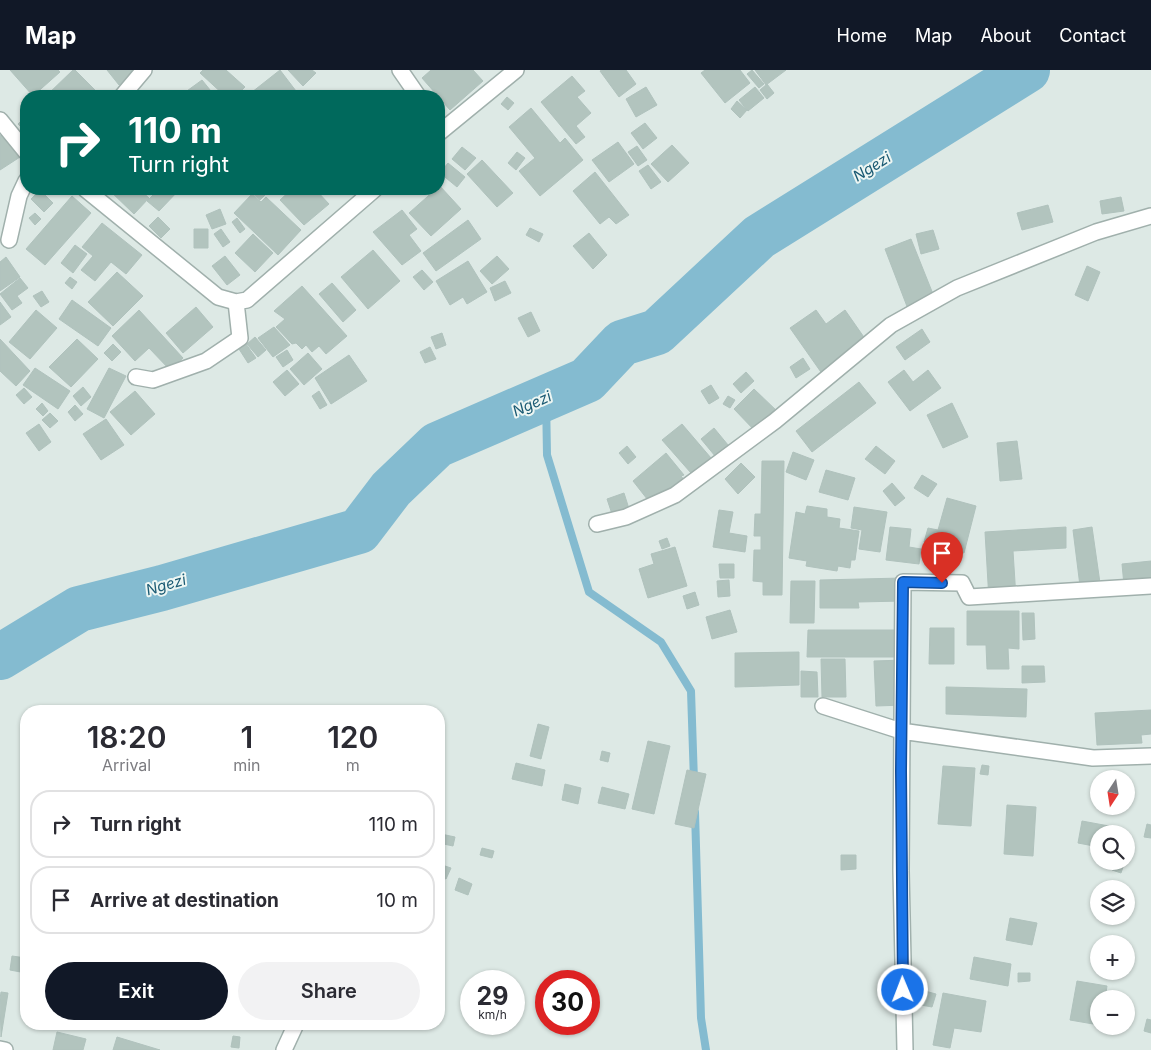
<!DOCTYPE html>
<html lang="en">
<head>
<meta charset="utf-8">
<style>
	:root { --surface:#fff; --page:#f2f2f3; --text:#2b2b33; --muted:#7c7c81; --line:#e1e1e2; --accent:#111827 }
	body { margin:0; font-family:Inter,sans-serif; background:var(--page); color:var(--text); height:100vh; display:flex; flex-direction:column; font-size:19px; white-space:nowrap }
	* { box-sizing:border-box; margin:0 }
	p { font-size:16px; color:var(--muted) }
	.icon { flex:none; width:28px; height:28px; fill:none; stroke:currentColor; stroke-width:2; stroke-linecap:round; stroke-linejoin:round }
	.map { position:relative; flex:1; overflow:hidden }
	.panel { position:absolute; left:20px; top:635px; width:425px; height:325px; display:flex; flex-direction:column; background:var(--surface); border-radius:20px; box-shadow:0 1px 4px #0004 }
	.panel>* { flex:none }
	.top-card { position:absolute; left:20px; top:20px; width:425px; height:105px; border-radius:20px; box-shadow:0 1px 4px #0004; background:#00695c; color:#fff; overflow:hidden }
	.needle { width:32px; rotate:192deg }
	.fabs { position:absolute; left:1090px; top:700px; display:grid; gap:10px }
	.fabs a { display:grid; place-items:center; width:45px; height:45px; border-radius:50%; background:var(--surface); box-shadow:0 1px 4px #0004; font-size:25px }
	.speed { position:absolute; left:460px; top:900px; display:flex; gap:10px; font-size:25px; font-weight:700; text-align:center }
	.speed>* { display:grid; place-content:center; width:65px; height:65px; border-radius:50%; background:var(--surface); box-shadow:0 1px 4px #0004; line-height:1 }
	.speed small { font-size:12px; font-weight:400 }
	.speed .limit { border:8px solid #d22; background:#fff; color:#111 }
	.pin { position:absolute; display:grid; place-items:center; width:42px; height:42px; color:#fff; margin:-51px -21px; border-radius:50% 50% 50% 0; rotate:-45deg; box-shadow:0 0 5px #0007 }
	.pin .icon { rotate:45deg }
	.me { position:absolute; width:55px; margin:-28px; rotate:359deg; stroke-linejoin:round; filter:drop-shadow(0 0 4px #0008) }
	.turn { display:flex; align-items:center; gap:18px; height:105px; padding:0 25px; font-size:22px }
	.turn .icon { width:65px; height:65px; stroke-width:2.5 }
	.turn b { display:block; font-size:35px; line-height:42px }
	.eta { display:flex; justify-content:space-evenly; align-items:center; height:85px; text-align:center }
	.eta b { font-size:30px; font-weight:600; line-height:35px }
	.action { display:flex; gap:10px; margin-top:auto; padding:10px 25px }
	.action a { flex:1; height:58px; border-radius:30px; background:var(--accent); color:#fff; font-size:20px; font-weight:600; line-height:58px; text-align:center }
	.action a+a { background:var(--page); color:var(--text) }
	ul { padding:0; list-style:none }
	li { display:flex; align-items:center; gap:15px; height:68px; margin:0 10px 8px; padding:0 15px; border:2px solid var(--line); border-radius:20px }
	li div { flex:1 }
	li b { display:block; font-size:19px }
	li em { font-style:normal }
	header { display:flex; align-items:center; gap:30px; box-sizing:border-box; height:70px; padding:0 25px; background:var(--accent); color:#fff }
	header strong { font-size:24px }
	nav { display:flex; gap:28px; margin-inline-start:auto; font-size:18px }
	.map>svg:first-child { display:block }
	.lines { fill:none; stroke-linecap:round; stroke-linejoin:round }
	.stream { stroke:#84bbd0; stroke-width:8 }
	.river { stroke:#84bbd0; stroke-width:46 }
	.building { fill:#b2c4be; stroke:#b0c2bd }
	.minor-casing { stroke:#a0b0ac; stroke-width:18 }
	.minor { stroke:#fff; stroke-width:15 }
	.route-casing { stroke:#114b97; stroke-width:12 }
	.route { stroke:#1a73e8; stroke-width:9 }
	.labels { text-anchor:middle; stroke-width:4; stroke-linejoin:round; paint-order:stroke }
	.water-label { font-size:15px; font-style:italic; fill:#1a5a73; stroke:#edf6f3 }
</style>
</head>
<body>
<header>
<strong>Map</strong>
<nav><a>Home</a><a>Map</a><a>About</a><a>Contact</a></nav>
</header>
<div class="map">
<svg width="1151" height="980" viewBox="0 0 1151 980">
	<rect width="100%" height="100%" fill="#dde9e5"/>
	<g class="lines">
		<path class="stream" d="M546,327l1,58 42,137 72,50 30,49 3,90
			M695,742l6,206 5,32"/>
		<path class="river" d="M0,587l79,-48 83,-21 197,-57 32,-42 46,-44 150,-65 35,-37 35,-11 102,-95 268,-167"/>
	</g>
	<path class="building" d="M10,0h48l2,2 -27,24z
		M73,0h2l26,26h-55z
		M107,0h24l3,3 -15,12z
		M203,0h23l19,17 -9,9h-11l-25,-23z
		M280,0l16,21 -6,5h-43z
		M288,0h24l4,3 -13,13z
		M431,0h42l10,11 -33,29 -28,-32z
		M602,0h24l10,14 -17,13 -19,-26z
		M705,0h35l10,13 -25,20 -24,-30z
		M752,0l12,14 -5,4 -12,-14z
		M755,0h31l-20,15z
		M572,6l13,15 -8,6 14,16 -15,13 9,11 -9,7 -35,-42z
		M202,10l13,16h-35z
		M767,14l7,9 -7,6 -7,-9z
		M646,17l11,18 -21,12 -10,-18z
		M755,17l9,11 -16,13 -9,-11z
		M507,27l7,6 -6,7 -7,-6z
		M737,31l10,9 -7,8 -9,-9z
		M531,38l29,35 5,-5 18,22 -43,36 -21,-25 16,-13 -26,-31z
		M26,46v16l-8,-8z
		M645,53l12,15 -14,11 -12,-16z
		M4,63l16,24 -20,13v-34z
		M618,72l16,22 -25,18 -17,-22z
		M672,75l17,18 -21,19 -17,-18z
		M637,76l10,14 -9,6 -10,-14z
		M462,77l14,11 -11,12 -13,-11z
		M517,82l8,6 -9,12 -8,-7z
		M482,90l31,33 -16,14 -30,-33z
		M448,93l17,14 -8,10 -17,-14z
		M648,95l13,17 -10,7 -12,-18z
		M595,102l34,43 -13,9 -7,-7 -9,7 -27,-33z
		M439,115l22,24 -30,27 -22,-23 27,-24h3z
		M108,119h31l10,9 -15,16z
		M159,119h21l-21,22 -12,-10z
		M248,119h23l-11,11z
		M292,119h23l14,15 -25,21 -24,-25z
		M40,120l13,13 -9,9 -13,-13z
		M252,124l9,8 5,-5 35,33 -23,25 -44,-42z
		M72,126l19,17 -46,52 -19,-16z
		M1121,127l3,14 -22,3 -2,-13z
		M1048,135l5,17 -31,8 -5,-17z
		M220,139l6,15 -14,5 -6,-14z
		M402,140l15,19 -8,6 12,16 -19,14 -29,-33z
		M35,143l6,6 -6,6 -6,-7z
		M158,147l12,12 -9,9 -12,-12z
		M237,148l8,11 -5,4 -8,-11z
		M468,150l13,19 -45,32 -13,-18z
		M102,153l40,32 -16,19 -15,-12 -16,19 -14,-11 12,-14 -11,-9z
		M530,158l13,6 -4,8 -13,-7z
		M194,159h14v19h-14z
		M221,159l9,13 -7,5 -9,-13z
		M933,160l6,19 -18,5 -5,-20z
		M589,163l18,22 -14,14 -20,-23z
		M253,164l20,19 -18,19 -20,-19z
		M911,169l24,60 -27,10 -23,-60z
		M75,175l12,9 -14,19 -12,-10z
		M373,180l27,31 -32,28 -27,-32z
		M225,186l15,19 -13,10 -15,-19z
		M497,186l12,13 -17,15 -12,-13z
		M6,187l14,20 -20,14v-29z
		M468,191l19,31 -20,12 -4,-7 -13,8 -14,-24z
		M1087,196l13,6 -12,29 -13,-6z
		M422,200l11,12 -9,8 -11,-13z
		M117,202l26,24 -30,30 -25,-24z
		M70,207l7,5 -5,7 -7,-6z
		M20,208l8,10 -11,8 5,7 -10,7 -12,-16z
		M505,211l6,12 -16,8 -5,-13z
		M332,213l24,27 -13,12 -24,-28z
		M302,216l45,50 -21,18 -7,-8 -7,6 -6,-7 -4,4 -6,-6 -4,1 -16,-17 9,-8 -11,-8z
		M42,221l7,11 -8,5 -8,-11z
		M72,230l39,28 -13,18 -39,-27z
		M0,232l11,15 -11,8z
		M196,237l17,20 -30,26 -17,-20z
		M36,240l21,18 -27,31 -21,-17z
		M139,240l44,48 -13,12 -21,-22 -14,13 -23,-25z
		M816,240l10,14 19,-14 23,33 -45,32 -33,-47z
		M531,242l9,19 -12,6 -10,-19z
		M274,257l16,18 -17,12 -15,-19z
		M922,259l8,13 -25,18 -9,-13z
		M442,263l4,12 -10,4 -5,-12z
		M255,267l11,13 -8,7 -11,-13z
		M0,269l30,32 -14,15 -16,-15z
		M77,269l21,20 -27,28 -22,-20z
		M113,274l8,8 -9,9 -8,-8z
		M246,274l10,14 -8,5 -9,-14z
		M430,277l6,12 -11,4 -5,-11z
		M287,280l6,10 -10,7 -7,-10z
		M308,283l14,16 -18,16 -14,-16z
		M349,285l18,26 -36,23 -16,-26z
		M803,288l7,11 -14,9 -6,-11z
		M35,298l35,23 -12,18 -35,-24z
		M109,298l17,8 -22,42 -17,-9z
		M287,300l12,14 -14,12 -12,-14z
		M904,300l9,12 15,-12 13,18 -31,23 -22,-29z
		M746,302l8,9 -13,12 -8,-9z
		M859,312l17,21 -64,49 -16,-21z
		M711,315l8,13 -10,6 -8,-13z
		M83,317l8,10 -10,9 -8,-10z
		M24,318l8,9 -8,7 -8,-9z
		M754,319l24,23 -21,21 -23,-24z
		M135,321l20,23 -24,21 -21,-23z
		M319,321l8,14 -7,4 -8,-13z
		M728,326l7,4 -5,8 -7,-4z
		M42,333l6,8 -5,5 -7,-7z
		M952,333l16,34 -25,11 -16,-33z
		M75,335l8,9 -8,7 -7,-9z
		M50,343l8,8 -8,7 -8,-8z
		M106,349l18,26 -23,15 -18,-26z
		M39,354l12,18 -12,9 -13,-18z
		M682,354l35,41 -19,16 -36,-41z
		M714,358l19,23 -13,11 -19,-23z
		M1017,371l5,38 -22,2 -3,-38z
		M627,376l9,11 -8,7 -9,-11z
		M876,376l19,15 -10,13 -20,-15z
		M793,382l21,8 -8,20 -20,-8z
		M666,383l18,22 -3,1 8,10 -38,18 -18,-23z
		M762,391h22l-2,134h-19v-13l-10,-1 1,-31h7v-14h-7l1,-22h6z
		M741,393l14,14 -17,17 -13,-15z
		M826,400l29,8 -7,22 -29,-8z
		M922,405l15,9 -9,13 -14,-9z
		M892,413l13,15 -10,8 -12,-15z
		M624,423l7,22 -17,5 -7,-21z
		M947,428l29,8 -12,47 -40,-11 4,-14 10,2z
		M807,436l20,3v8l13,2 -1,9 20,3 -4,29h-4l-1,8 -12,-2 -1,5 -31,-5 1,-5 -18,-3 7,-46 9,2z
		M854,437l33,5 -7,40 -21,-3 3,-19 -11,-2z
		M719,440l14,2 -4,21 18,3 -2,16 -32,-5z
		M890,457l21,2 -2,18 12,2 -2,15 -33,-4z
		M1066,457v21l-53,3 3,47 -27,2 -4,-68z
		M1092,457l8,56 -20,3 -7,-56z
		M667,468l3,8 -8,3 -3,-8z
		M675,477l12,39 -39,12 -9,-29 15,-5 -3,-10z
		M1151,491v21l-27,3 -2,-21z
		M719,494h15v14h-14z
		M902,508l1,23 -45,1 1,6h-39v-28z
		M729,510l1,16 -12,1 -1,-16z
		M791,511h24l-1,42h-24z
		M695,522l4,13 -12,4 -4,-13z
		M730,540l7,22 -25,7 -6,-22z
		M967,541h52v38l-11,-1 1,21h-22l-1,-24h-19z
		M1022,543h12l1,26 -12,1z
		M930,558h24v36h-25z
		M808,560h97v27h-98z
		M799,582v33l-64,2v-34z
		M821,589h24l1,38h-24z
		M904,590v45l-28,1 -2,-45z
		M1022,596h22l1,16 -23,1z
		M801,601l16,1 1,25h-17z
		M946,617l81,2 -1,28 -80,-3z
		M1151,640v24l-10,1 1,8 -45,2 -2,-32z
		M538,654l11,3 -8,32 -11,-3z
		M648,671l22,5 -16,68 -22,-5z
		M602,681l8,2 -2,9 -8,-2z
		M516,693l29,7 -3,16 -30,-7z
		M982,695l7,1 -1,9 -8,-1z
		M943,696l32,2 -4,58 -33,-2z
		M687,700l19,4 -12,54 -19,-4z
		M565,714l16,4 -3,16 -16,-4z
		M602,717l27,7 -4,15 -27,-6z
		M1007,735l29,2 -3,49 -29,-2z
		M1082,751l27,5 -2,8h-8v13l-21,-4z
		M1147,754l4,1v13l-7,-1z
		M441,764l14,3 -2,9 -14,-3z
		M482,778l12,3 -2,7 -12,-3z
		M841,785h15v14l-15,1z
		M1115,791l9,3 -3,9 -9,-3z
		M439,794l12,4 -5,11 -7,-3z
		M459,808l13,6 -4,11 -13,-5z
		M1010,848l27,5 -5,22 -26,-5z
		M12,886l14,2v15l-16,-3z
		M974,887l37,7 -3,22 -38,-7z
		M1018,903h12v8l-12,1z
		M1077,911l30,5 -2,13h-6v26l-29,-5z
		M925,921l11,3 -4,13 -11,-2z
		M1,922l7,1 -7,44 -1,-38z
		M943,923l43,8 -5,31 -27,-4 -4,20 -17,-3z
		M1147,949l4,1v13l-7,-2z
		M57,962l29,7 -3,11h-30z
		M233,966l7,1 -1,11 -8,-1z
		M117,967l43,13h-47z"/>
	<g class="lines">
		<g class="minor-casing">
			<path id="minor" d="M400,0l18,26
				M122,26l22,-26
				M0,50l26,32
				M439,63l77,-63
				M85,119l133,108 18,5 11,-2 128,-111
				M9,170l10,-44 7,-15
				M136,307l17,3 53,-19 34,-23 -4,-36
				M597,454l29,-7 49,-22 100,-74 116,-96 66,-37 139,-56 55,-16
				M823,636l78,25 192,27 58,-2
				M0,979l5,1
				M284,980l12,-26
				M905,980l-4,-179 2,-289 59,1 7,14 182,-11"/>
		</g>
		<use href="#minor" class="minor"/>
	</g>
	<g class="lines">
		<g class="route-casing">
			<path id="route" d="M903,920l-2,-219 2,-189 39,1"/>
		</g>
		<use href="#route" class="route"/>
	</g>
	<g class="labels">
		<g class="water-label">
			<text transform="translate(872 97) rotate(-32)" y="5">Ngezi</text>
			<text transform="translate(532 334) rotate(-24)" y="5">Ngezi</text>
			<text transform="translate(166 515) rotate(-16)" y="5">Ngezi</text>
		</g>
	</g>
</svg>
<div class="fabs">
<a><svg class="needle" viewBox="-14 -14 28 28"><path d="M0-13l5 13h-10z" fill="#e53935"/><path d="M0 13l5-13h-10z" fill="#7c7c81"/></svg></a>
<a><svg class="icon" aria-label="search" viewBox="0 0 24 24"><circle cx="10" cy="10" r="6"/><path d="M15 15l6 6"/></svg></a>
<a><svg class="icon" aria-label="layers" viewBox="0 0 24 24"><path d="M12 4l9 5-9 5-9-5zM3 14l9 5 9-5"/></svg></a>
<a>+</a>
<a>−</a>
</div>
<div class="speed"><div>29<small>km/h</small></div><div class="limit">30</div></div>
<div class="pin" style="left:942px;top:513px;background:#d93025"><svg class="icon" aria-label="arrive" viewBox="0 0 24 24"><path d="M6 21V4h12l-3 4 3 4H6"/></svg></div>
<svg class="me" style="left:903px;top:920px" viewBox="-20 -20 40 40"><circle r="17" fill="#1a73e8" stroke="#fff" stroke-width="3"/><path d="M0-11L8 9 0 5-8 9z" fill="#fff"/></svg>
<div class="top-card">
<div class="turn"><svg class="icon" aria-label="right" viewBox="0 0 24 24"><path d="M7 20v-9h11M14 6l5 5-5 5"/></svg><div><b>110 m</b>Turn right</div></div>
</div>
<section class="panel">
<div class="eta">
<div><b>18:20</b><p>Arrival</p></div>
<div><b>1</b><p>min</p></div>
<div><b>120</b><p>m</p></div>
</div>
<ul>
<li><svg class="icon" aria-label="right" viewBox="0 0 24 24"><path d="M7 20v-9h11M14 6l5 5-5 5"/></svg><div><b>Turn right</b></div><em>110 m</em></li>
<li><svg class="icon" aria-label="arrive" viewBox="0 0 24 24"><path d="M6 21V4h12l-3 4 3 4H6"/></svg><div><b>Arrive at destination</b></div><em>10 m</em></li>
</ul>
<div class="action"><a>Exit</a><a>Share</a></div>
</section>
</div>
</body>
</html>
